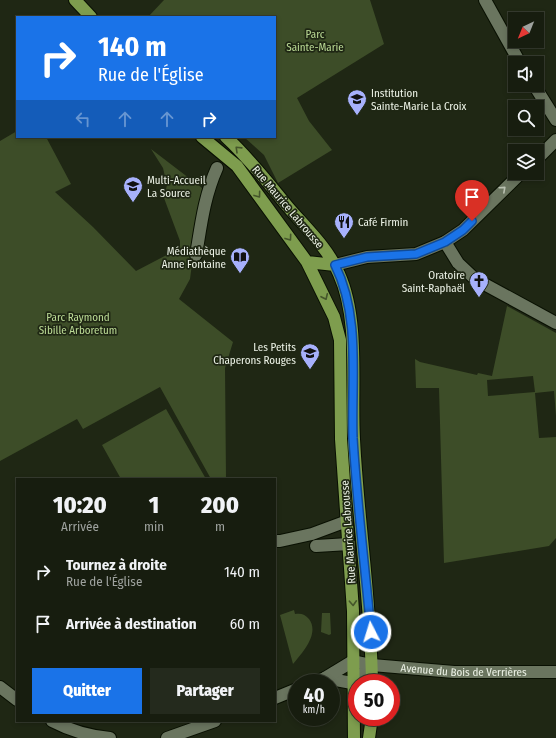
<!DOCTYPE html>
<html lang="fr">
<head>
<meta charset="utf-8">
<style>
	:root { --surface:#171d0f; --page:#242a1d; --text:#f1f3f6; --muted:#9ea29e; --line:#363b2f; --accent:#1a73e8 }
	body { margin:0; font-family:"Fira Sans Condensed",sans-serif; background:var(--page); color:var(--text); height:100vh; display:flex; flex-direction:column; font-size:15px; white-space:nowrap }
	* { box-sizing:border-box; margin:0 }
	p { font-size:13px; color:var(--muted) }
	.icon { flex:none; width:22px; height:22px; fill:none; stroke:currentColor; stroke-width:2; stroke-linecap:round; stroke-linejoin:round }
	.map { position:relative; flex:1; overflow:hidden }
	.side { position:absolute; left:16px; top:478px; width:260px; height:244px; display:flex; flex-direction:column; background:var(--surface); border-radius:0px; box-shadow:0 2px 6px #0003,0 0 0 1px var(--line) }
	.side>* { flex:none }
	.hud { position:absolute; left:16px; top:16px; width:260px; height:122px; border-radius:0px; box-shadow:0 2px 6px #0003,0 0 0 1px var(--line); background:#1a73e8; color:#fff; overflow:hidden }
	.needle { width:26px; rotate:223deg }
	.controls { position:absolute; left:508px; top:12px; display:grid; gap:8px }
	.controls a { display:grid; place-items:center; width:36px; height:36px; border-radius:0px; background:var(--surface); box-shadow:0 2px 6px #0003,0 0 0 1px var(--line); font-size:20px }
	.speed { position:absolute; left:288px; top:674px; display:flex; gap:8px; font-size:20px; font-weight:700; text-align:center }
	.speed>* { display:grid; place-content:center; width:52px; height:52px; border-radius:50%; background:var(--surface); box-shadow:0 2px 6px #0003,0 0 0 1px var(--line); line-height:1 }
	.speed small { font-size:10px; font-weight:400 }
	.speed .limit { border:6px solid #d22; background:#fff; color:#111 }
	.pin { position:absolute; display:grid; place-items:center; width:34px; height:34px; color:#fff; margin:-41px -17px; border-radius:50% 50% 50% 0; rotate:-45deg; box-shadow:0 0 4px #0007 }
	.pin .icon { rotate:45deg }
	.me { position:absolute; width:44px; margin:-22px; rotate:355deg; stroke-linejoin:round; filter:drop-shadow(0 0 3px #0008) }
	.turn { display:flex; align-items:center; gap:14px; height:84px; padding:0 16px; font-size:18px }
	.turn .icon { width:52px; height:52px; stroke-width:2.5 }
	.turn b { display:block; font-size:28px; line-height:34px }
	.lanes { display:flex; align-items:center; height:38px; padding:0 16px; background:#0003; justify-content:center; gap:20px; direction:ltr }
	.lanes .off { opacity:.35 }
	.eta { display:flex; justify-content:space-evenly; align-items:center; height:68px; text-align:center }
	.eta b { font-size:24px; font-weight:800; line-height:28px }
	.action { display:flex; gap:8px; margin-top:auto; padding:8px 16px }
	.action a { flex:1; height:46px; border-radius:0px; background:var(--accent); color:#fff; font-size:16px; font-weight:800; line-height:46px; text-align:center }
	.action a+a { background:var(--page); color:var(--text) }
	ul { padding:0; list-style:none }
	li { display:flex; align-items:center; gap:12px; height:52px; padding:0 16px }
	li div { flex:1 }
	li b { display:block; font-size:15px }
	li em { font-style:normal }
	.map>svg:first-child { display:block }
	.green { fill:#3d4d28; fill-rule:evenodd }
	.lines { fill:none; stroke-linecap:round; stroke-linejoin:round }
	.minor-casing { stroke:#091002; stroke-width:14 }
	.major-casing { stroke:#091002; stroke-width:14 }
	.minor { stroke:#6a755f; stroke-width:12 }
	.major { stroke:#7e9d4e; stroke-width:12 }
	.oneway { stroke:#45562b }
	.oneway2 { stroke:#b9c1b1 }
	.route-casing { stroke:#114b97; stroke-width:10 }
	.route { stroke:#1a73e8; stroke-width:7 }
	.labels { text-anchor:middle; stroke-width:3.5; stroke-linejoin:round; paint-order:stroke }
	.park-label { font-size:11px; fill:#bbda95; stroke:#1f2714 }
	.poi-label { font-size:11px; fill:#edf3e7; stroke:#1f2714; text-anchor:start }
	.street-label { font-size:11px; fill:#edf3e7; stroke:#1f2714 }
</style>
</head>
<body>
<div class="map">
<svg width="556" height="738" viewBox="0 0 556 738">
	<rect width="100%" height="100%" fill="#1f2714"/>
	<path class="green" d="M164,0h206l14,44 -87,54 12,23 23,29 -54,33 -14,-28 -20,-18h31v-120h-127z
		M17,131v6h29l25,47 -16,8 38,35 43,44 44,-23v-7l-16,-43 3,-13 -4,-17 -12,-19 51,39 -12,91 -11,20 54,43 -8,26 1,111h-15l-51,-92 -77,42 -6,-10 -77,42v-320z
		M507,306l49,27v83l-2,-25 -19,2 4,45 17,-1v101l-7,8 -105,17 -5,-175h-23l-1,-29 5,3 57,13 1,-2 14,3zM533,376l2,16 -47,4 -1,-16z
		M166,409l40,70h-85l-19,-34z
		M294,610l1,4c6,-1 10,0 14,5 11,15 -7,34 -16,45l-13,-49z
		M322,613h8l1,21 -2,1 -8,-3z"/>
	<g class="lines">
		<g class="minor-casing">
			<g id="minor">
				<path d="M485,0l35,63"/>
				<path d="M534,85l22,35"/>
				<path d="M537,159l19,-19"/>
				<path d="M445,242l13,21 17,16 81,44"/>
				<path d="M196,255c5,-30 8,-58 21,-87"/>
				<path d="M335,265l32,-8 49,-3 29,-12 18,-12 58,-57"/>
				<path d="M275,541h5l32,-7 35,-13"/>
				<path d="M316,546l33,-2"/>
				<path d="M325,678l27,5 20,-18"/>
				<path id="s1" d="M312,683l13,-5 28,-17 19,4 82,7h102"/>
				<path d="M0,687l17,13"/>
				<path d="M275,698l22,-9"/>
				<path d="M52,721c19,10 37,15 58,17"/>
				<path d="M167,738l48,-17"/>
			</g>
		</g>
		<g class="major-casing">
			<path id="major" d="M75,0l16,17
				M202,137l35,29 70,96 27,55 6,23 1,99 12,172 1,127
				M226,137c23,21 42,46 62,70 18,21 40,41 51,67 21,46 12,114 15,165 4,81 17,162 18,244
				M307,262l28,3
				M369,738l3,-21"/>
		</g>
		<use href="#minor" class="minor"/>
		<use href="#major" class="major"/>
	</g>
	<defs><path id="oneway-chevron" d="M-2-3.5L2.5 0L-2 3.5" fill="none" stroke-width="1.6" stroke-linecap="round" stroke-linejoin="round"/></defs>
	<g class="oneway">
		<use href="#oneway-chevron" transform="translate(238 149) rotate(-136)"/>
		<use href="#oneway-chevron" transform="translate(258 195) rotate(54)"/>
		<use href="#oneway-chevron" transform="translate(289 238) rotate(54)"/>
		<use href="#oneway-chevron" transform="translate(325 297) rotate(65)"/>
		<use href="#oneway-chevron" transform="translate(353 603) rotate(87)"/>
	</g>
	<use class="oneway2" href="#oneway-chevron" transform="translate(503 189) rotate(-42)"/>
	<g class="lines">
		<g class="route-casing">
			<path id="route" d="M371,632c-6,-65 -14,-129 -18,-194 -2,-57 8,-121 -18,-173l32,-8 49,-3 29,-12 18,-12 9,-9"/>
		</g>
		<use href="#route" class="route"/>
	</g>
	<defs>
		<g id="school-pin" transform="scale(1)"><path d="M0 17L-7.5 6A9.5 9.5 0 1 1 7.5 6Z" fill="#a7b1fc" stroke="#1f2714"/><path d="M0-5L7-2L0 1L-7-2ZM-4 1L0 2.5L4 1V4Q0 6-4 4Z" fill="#111"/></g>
		<g id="restaurant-pin" transform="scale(1)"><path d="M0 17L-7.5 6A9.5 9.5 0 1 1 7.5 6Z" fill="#a7b1fc" stroke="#1f2714"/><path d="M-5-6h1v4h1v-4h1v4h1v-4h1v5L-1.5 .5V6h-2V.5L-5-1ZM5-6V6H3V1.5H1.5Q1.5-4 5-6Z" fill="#111"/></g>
		<g id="library-pin" transform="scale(1)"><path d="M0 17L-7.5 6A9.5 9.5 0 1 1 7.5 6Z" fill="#a7b1fc" stroke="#1f2714"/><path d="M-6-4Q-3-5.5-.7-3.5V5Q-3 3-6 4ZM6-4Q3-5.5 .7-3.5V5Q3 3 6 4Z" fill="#111"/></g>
		<g id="church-pin" transform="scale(1)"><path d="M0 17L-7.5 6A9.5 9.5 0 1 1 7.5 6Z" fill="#a7b1fc" stroke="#1f2714"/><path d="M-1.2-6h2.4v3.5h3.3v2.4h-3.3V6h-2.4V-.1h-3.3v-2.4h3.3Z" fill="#111"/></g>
	</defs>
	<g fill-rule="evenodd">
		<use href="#school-pin" x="357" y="99"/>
		<use href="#school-pin" x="133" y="186"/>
		<use href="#restaurant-pin" x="344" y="222"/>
		<use href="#library-pin" x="240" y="257"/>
		<use href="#church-pin" x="479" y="281"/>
		<use href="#school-pin" x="310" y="353"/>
	</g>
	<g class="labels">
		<g class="park-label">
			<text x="315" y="38">Parc<tspan x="315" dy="13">Sainte-Marie</tspan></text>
			<text x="78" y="321">Parc Raymond<tspan x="78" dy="13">Sibille Arboretum</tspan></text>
		</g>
		<g class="poi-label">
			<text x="371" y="97">Institution<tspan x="371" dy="13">Sainte-Marie La Croix</tspan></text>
			<text x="147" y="184">Multi-Accueil<tspan x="147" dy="13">La Source</tspan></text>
			<text x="358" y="226">Café Firmin</text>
			<text x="226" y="255" text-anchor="end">Médiathèque<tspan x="226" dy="13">Anne Fontaine</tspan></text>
			<text x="465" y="279" text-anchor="end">Oratoire<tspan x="465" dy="13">Saint-Raphaël</tspan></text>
			<text x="296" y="351" text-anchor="end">Les Petits<tspan x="296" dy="13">Chaperons Rouges</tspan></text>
		</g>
		<g class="street-label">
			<text transform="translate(288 207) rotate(50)" y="4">Rue Maurice Labrousse</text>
			<text transform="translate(348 532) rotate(-94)" y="4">Rue Maurice Labrousse</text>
			<text dy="4" stroke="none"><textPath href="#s1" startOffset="158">Avenue du Bois de Verrières</textPath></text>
		</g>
	</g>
</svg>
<div class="controls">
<a><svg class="needle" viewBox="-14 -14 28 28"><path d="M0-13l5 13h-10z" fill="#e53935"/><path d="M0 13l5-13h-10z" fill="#9ea29e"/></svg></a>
<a><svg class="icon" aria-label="sound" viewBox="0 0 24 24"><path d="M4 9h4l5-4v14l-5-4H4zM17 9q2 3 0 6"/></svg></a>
<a><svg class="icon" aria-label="search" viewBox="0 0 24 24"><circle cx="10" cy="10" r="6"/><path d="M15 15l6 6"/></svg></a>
<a><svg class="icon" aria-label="layers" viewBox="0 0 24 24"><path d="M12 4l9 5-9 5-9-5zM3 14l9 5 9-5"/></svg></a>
</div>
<div class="speed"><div>40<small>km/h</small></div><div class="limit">50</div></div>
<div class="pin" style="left:472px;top:221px;background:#d93025"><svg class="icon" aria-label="arrive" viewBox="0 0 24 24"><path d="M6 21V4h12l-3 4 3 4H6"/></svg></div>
<svg class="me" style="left:371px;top:632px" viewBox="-20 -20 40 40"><circle r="17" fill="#1a73e8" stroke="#fff" stroke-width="3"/><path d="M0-11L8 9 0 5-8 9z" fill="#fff"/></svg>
<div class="hud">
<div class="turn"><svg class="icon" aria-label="right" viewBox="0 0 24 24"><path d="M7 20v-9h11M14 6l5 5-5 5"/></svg><div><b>140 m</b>Rue de l'Église</div></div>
<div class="lanes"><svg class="icon off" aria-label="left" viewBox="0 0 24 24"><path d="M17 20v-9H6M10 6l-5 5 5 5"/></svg><svg class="icon off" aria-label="ahead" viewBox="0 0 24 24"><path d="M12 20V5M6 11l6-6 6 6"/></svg><svg class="icon off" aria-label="ahead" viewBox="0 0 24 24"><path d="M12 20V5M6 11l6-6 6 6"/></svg><svg class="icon" aria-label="right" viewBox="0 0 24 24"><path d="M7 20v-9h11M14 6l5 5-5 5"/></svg></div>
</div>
<section class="side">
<div class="eta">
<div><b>10:20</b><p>Arrivée</p></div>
<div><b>1</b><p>min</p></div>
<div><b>200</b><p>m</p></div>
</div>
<ul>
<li><svg class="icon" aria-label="right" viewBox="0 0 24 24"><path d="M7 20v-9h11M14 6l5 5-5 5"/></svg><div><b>Tournez à droite</b><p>Rue de l'Église</p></div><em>140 m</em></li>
<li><svg class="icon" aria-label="arrive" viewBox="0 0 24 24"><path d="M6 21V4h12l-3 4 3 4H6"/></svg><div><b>Arrivée à destination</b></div><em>60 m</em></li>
</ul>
<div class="action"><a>Quitter</a><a>Partager</a></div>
</section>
</div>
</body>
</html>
